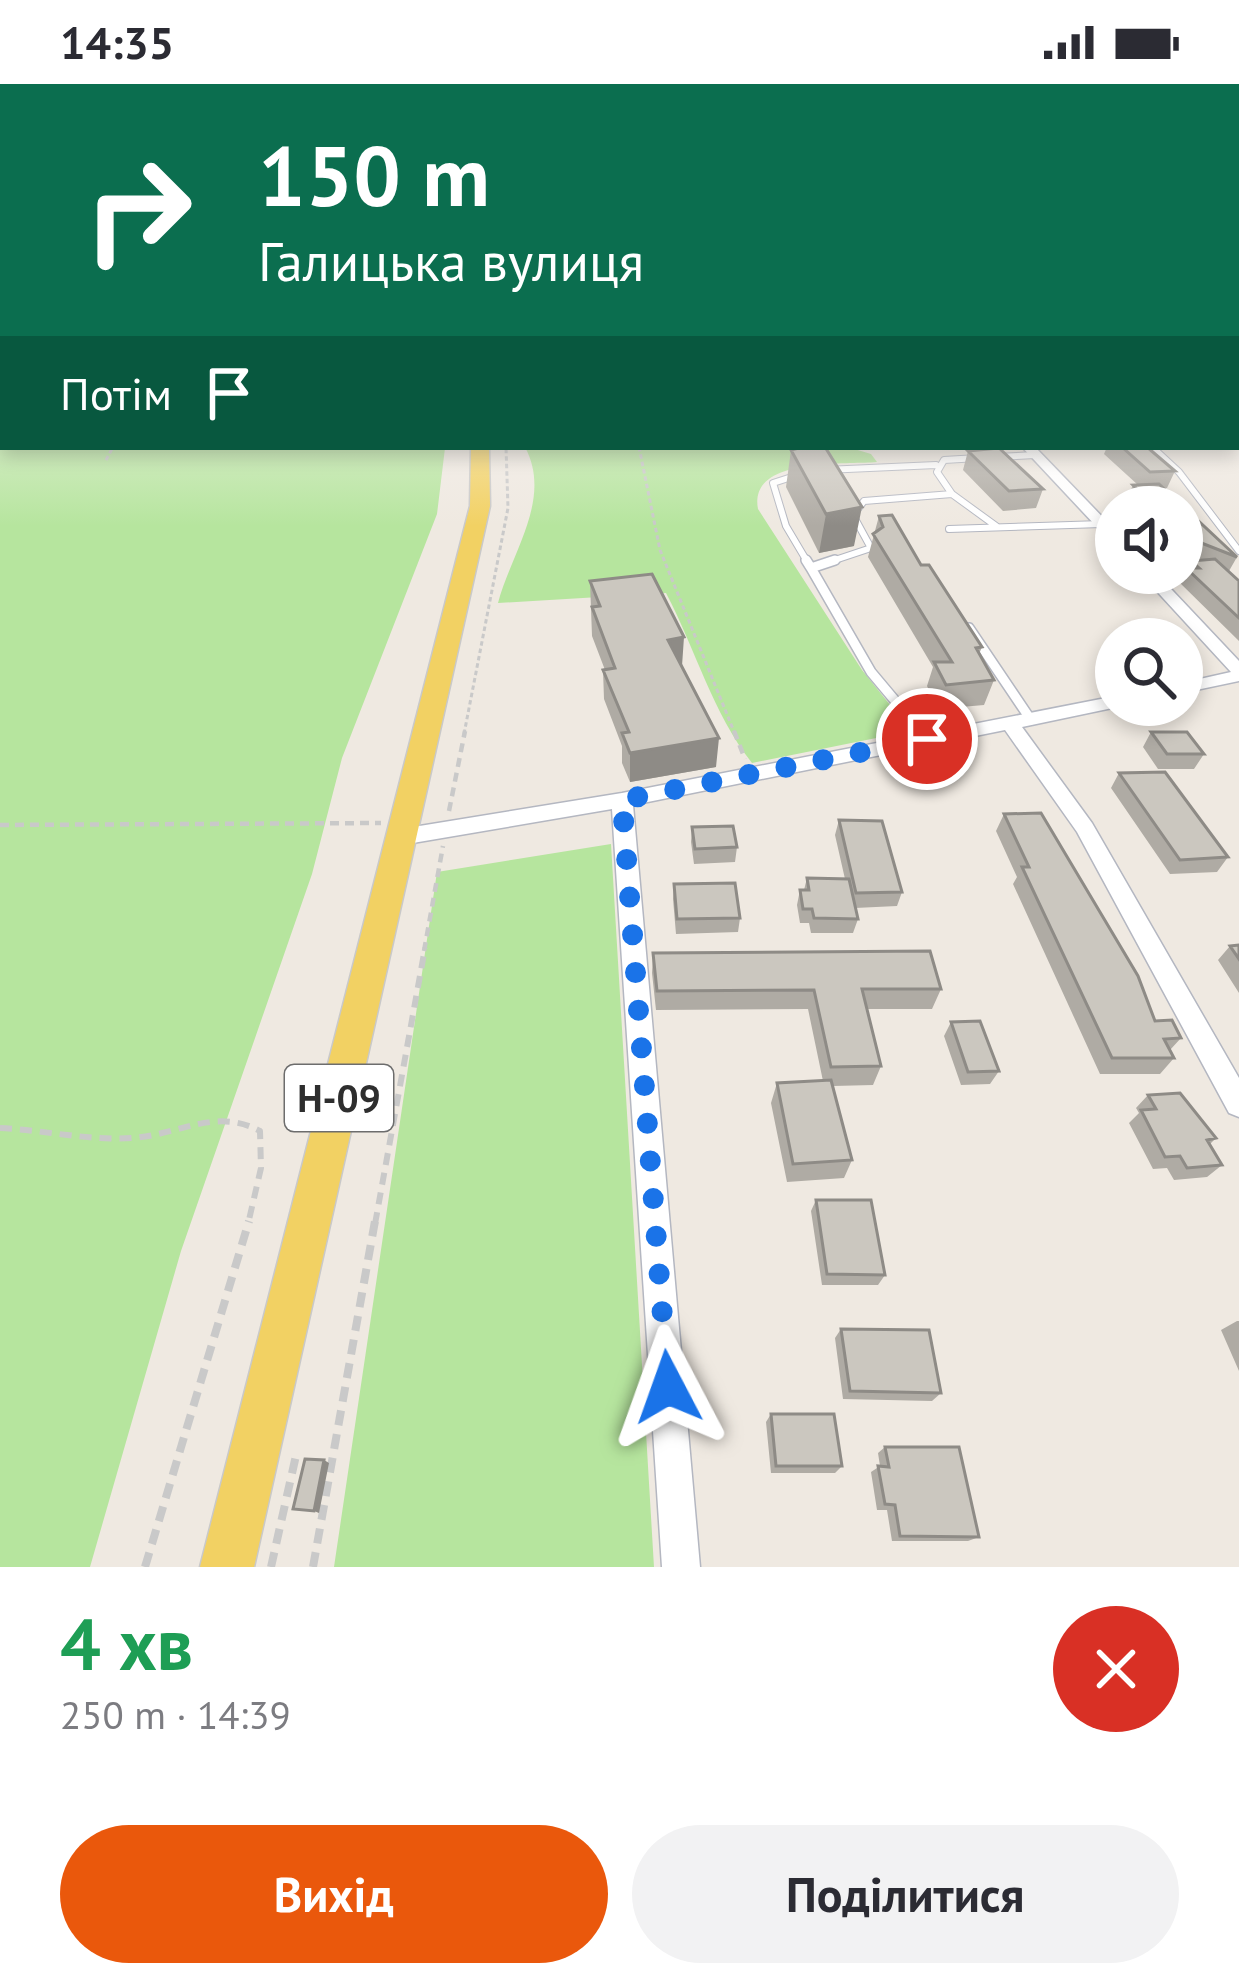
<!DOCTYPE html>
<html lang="uk">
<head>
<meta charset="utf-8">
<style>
	:root { --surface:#fff; --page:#f2f2f3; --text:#2b2b33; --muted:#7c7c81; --accent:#ea580c }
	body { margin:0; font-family:"PT Sans",sans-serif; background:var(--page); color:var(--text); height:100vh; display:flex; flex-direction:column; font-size:45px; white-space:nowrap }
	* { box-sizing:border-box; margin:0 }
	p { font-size:39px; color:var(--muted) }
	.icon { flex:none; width:66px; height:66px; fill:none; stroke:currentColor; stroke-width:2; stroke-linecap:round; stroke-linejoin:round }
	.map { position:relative; height:1483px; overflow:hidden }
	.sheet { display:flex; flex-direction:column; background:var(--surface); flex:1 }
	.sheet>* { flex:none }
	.top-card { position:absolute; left:0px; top:0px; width:1239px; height:366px; box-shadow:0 6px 18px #0003; background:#0b6e4f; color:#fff; overflow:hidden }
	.fabs { position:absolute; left:1095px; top:402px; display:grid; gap:24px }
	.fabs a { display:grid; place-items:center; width:108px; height:108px; border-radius:50%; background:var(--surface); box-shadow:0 6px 18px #0003; font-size:60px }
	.pin { position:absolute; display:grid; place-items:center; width:102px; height:102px; color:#fff; margin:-51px; border:6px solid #fff; border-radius:50%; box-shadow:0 3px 12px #0007 }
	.me { position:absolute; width:132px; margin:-66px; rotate:356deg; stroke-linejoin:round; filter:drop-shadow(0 0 9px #0008) }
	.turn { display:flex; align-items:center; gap:42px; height:252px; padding:0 60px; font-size:54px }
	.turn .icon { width:156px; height:156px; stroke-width:2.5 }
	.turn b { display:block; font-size:84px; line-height:102px }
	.then { display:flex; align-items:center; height:114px; padding:0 60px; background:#0003; gap:24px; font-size:45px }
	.round { display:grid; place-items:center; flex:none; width:126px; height:126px; border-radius:63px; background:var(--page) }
	.summary { display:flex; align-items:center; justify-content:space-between; height:204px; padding:0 60px }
	h1 { font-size:72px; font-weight:700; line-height:90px; color:#1e9e55 }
	.cta { display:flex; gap:24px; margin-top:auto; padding:24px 60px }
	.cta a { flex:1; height:138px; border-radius:72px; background:var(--accent); color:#fff; font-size:48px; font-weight:700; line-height:138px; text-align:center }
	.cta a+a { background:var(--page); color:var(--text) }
	.status { display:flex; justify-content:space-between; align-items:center; height:84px; padding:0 60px; background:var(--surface); direction:ltr }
	.status svg { height:33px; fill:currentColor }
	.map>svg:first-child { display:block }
	.green { fill:#b6e59e }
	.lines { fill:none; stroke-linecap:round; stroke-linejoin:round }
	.lane-far2-casing { stroke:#b4b7c1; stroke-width:8 }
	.lane-far1-casing { stroke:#b4b7c1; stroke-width:12 }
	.lane-casing { stroke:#b4b7c1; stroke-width:14 }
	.street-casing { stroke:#b4b7c1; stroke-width:3 }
	.primary-casing { stroke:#c9c9c9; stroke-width:3 }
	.path-far3 { stroke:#c9c9c9; stroke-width:3; stroke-dasharray:4.5 3; stroke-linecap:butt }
	.path-far2 { stroke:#c9c9c9; stroke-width:4.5; stroke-dasharray:9 6; stroke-linecap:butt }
	.path-far1 { stroke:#c9c9c9; stroke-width:6; stroke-dasharray:12 8; stroke-linecap:butt }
	.path { stroke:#c9c9c9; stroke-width:8; stroke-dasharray:15 9; stroke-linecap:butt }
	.lane-far2 { stroke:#fff; stroke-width:6 }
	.lane-far1 { stroke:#fff; stroke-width:9 }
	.lane { stroke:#fff; stroke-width:10 }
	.street { fill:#fff; fill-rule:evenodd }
	.primary { fill:#f2d163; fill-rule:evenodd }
	.wall { fill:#afaba4 }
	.shaded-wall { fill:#8e8b86 }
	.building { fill:#cbc7bf; stroke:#8e8b86; stroke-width:3 }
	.route { stroke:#1a73e8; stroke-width:21; stroke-dasharray:0 37.8 }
	.labels { text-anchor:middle; stroke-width:10; stroke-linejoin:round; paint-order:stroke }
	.shield { fill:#fff; stroke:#6d6d6d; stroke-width:3 }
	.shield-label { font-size:39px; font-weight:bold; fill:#2e2e2e }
</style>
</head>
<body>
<div class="status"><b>14:35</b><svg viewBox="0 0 49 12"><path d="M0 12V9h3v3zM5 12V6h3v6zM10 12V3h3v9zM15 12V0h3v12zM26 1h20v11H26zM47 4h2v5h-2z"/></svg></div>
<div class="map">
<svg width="1239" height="1483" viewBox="0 0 1239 1483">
	<rect width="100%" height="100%" fill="#efe9e1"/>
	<path class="green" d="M0,234l3,129 442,1 -8,66 -95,244 -30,116 -131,377 -91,316h-90z
		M525,363l326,1 20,6 6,8c-34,3 -129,-5 -119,47l104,161 49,61 -159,32c-40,-51 -56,-113 -86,-170l-168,10c13,-50 55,-104 27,-156z
		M611,760l43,723h-320l103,-695z"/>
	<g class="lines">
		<g class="lane-far2-casing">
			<path id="lane-far2" d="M1152,363l27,25 60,79
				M997,373l38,-2
				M978,374l-34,2 -7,12 15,22 44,32
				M825,386l111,-5
				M801,390l-28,9 13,43 22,37
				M949,445l153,-5
				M826,479l45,-15 -18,-33 11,-14 88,-7"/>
		</g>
		<g class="lane-far1-casing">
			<path id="lane-far1" d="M806,476l5,8
				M835,476l-24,8 60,104 52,62
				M969,544l62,92"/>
		</g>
		<g class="lane-casing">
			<path id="lane" d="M921,647l6,8"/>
		</g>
		<g class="street-casing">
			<path id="street" d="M1022,363h13l81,84v12l-5,-1z
				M1140,489h16l83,88v20l-57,12v-10l49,-11z
				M1116,612v9l6,1 -100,21 70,96 147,255v39l-10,-4 -152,-281 -72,-102 -372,75 67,762h-38l-50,-758 -211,36 -11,-8 11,-8 221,-36z"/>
		</g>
		<g class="primary-casing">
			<path id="primary" d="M471,363h18l1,59 -236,1061h-54l270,-1061z"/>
		</g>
		<path class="path-far3" d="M639,363l21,103 75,184
			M106,376l7,-13
			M464,650l44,-226 -2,-61"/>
		<path class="path-far2" d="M734,647l11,28
			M449,727l16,-80
			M0,741l381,-2
			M424,867l19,-105"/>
		<path class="path-far1" d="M0,1044c44,2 88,13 132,10 47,-3 83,-31 128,-7l1,37 -13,56
			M375,1140l50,-276"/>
		<path class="path" d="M145,1483l104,-346
			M271,1483l26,-116
			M313,1483l62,-346"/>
		<use href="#lane-far2" class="lane-far2"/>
		<use href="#lane-far1" class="lane-far1"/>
		<use href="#lane" class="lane"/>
		<use href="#street" class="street"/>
		<use href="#primary" class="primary"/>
	</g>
	<path class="wall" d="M1107,363h40l28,24 -8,17h-3l73,69 -8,14 -3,-2 13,12v60l-60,-59 12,-21 12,-1 -21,-8v-45h-46l-9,-9 6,-13h5l-34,-31z
		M791,366l63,96 -35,7 -33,-66z
		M968,367l75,38 -7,19 -33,3 -40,-41z
		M879,432l42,49 61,82 -3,7 15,26 -10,25 -46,4 -11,-23 6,-19 -65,-110z
		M590,497l92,85 34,101 -86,15 -8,-19v-17l-18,-47 -1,-29h2l-13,-34z
		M1151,648l53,22 -10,15h-36l-15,-22z
		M1119,689l109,84 -11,15 -47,2 -59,-86z
		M1004,730l151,207 26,17 -11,12 4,8 -14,16h-60l-87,-190 4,-7 -21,-46z
		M839,736l63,72 -5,14 -42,2 3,11 -5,14h-42l-2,-10h-9l-3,-18 3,-15h4l3,-12 38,1 -10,-44z
		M692,743l45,20 -2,15 -41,2 -3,-22z
		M674,800l66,34 -2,14 -62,2 -3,-35z
		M1239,861v48l-21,-33 12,-14z
		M653,869l288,36 -9,20h-65l14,57 -8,19 -40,1 19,74 -8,18 -57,4 -16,-79 6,-20 46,-2 -15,-72 -152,1 -4,-37z
		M951,938l48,49 -9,13 -29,1 -17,-49z
		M1148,1011l68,43 -6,6 12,21 -15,12 -33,3 -7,-12 -14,1 -24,-46 10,-10 -3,-5z
		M816,1116l69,75 -7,10h-56l-11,-74z
		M1237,1237h2v50l-18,-41z
		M841,1245l100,64 -9,8 -89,-2 -8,-61z
		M771,1330l71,52 -7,7h-64l-5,-51z
		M885,1363l94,90 -11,4h-76l-5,-31h-10l-6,-38 9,-6 -2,-13z"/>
	<path class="shaded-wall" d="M862,423l-8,39 -35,7 7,-39z
		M684,553l-2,29 -14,-26z
		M719,654l-3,29 -86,15v-29z
		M324,1376l5,3 -10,50 -5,-2z"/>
	<path class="building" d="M803,363h22l37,60 -36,7 -35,-64z
		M1122,363h25l28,24 -25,1z
		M999,364l44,41 -34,2 -41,-40z
		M1159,400l78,73 -51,-20 -4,-4v-26h-27l-22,-22z
		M892,431l29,50h8l53,82 -6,1 18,32 -48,5 -12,-23h18l-79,-128 10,-7 -4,-11z
		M1215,475l24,22v37l-53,-50h13l-8,-7z
		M652,490l32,63 -16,3 51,98 -89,15 -8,-20 7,-1 -26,-62 12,-2 -23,-61 8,-1 -10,-25z
		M1151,648h36l17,22h-37z
		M1165,688l63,85 -48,3 -61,-87z
		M1041,729l97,163 17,45 17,-1 9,18 -17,1 10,19h-62l-90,-191h7l-25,-53z
		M839,736l43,1 20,71 -46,1z
		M733,742l4,21 -42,2 -3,-22z
		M807,794l42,1 9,40 -44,-1 -2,-9h-9l-3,-19h9z
		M735,799l5,35 -63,1 -3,-35z
		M1239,861v14l-9,-13z
		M930,867l11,38h-79l19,77 -50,1 -17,-77 -157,1 -4,-38z
		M980,937l19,50 -31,1 -17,-50z
		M831,996l21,80 -59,4 -16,-81z
		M1180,1009l36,45 -9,2 15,25 -35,3 -7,-12 -15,1 -24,-47 15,-1 -8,-14z
		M816,1116h55l14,75 -58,-1z
		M841,1245l88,1 12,63 -91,-2z
		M771,1330h63l8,52h-66z
		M885,1363h74l20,90 -79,-1 -5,-31 -10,-1 -7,-38 11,1z
		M305,1375l19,1 -10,51 -21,-2z"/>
	<linearGradient id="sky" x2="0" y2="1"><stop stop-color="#7abfeb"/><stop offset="0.53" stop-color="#f8f5f2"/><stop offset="1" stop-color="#f8f5f2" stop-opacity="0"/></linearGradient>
	<rect width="1239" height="442" fill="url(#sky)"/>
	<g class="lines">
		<path class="route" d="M668,1303l-46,-587 305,-61"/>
	</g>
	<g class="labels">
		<rect class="shield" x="285" y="981" width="108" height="66" rx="9"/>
		<g class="shield-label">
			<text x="339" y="1028">Н-09</text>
		</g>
	</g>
</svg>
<div class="fabs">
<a><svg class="icon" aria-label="sound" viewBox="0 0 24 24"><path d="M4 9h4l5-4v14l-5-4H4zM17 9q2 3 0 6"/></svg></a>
<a><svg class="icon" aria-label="search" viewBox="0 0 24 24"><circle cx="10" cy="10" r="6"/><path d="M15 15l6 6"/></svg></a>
</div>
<div class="pin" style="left:927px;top:655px;background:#d93025"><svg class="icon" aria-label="arrive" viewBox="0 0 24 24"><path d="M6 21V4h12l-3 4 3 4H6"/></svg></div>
<svg class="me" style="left:668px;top:1303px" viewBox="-20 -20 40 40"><path d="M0-17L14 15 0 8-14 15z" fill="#1a73e8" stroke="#fff" stroke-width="4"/></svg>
<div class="top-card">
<div class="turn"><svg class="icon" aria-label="right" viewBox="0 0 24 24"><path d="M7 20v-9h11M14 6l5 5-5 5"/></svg><div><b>150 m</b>Галицька вулиця</div></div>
<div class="then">Потім<svg class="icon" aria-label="arrive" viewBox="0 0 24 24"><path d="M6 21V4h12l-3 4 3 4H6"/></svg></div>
</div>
</div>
<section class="sheet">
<div class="summary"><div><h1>4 хв</h1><p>250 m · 14:39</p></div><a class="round" style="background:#d93025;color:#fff"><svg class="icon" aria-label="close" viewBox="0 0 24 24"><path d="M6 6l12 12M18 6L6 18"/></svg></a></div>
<div class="cta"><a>Вихід</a><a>Поділитися</a></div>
</section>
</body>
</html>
